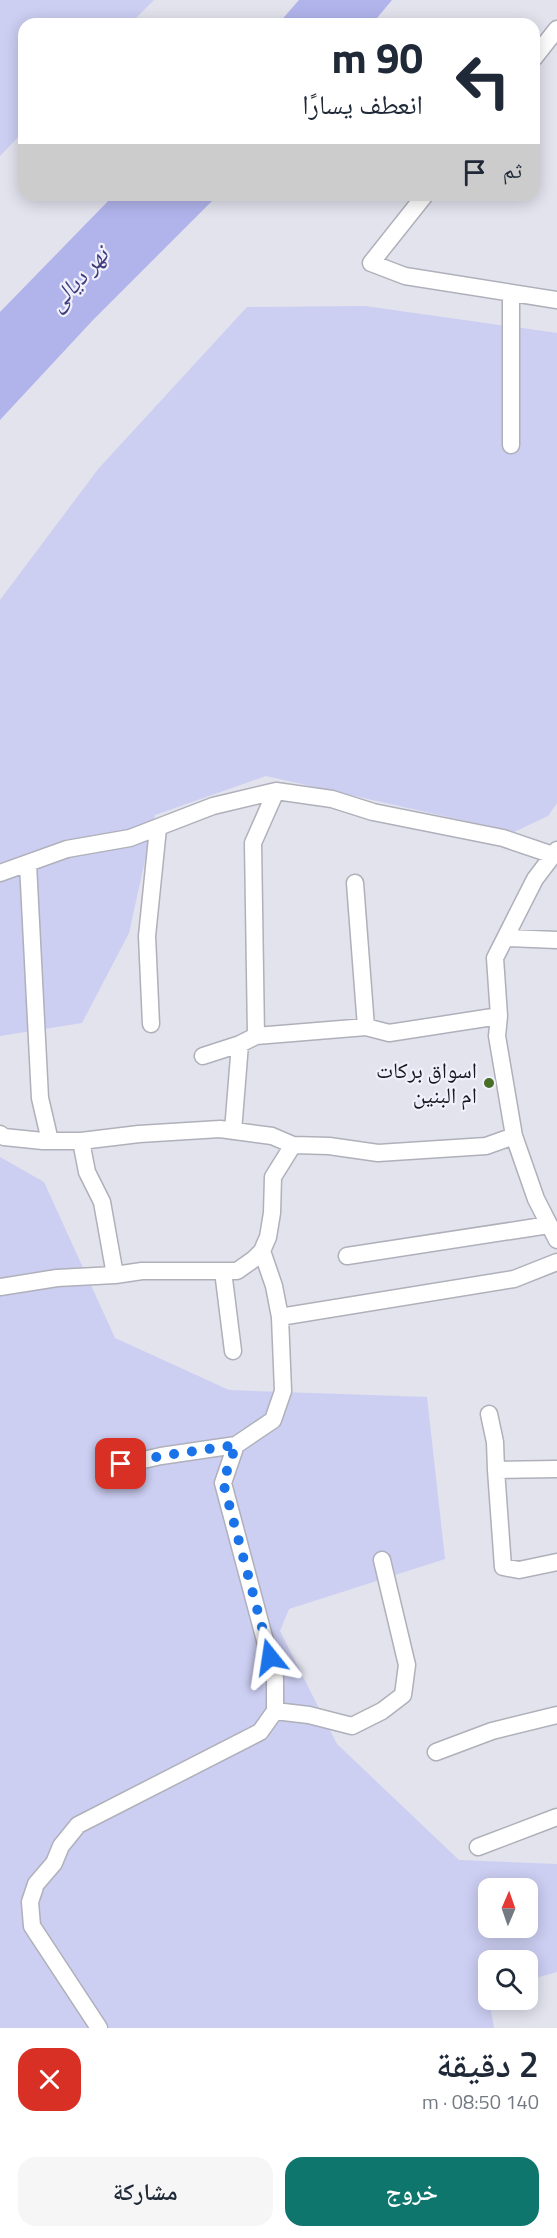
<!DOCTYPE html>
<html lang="ar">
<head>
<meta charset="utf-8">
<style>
	:root { --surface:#fff; --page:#f6f6f7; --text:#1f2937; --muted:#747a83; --accent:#0f766e }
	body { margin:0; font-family:"Titillium Web","Noto Naskh Arabic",sans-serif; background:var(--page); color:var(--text); direction:rtl; height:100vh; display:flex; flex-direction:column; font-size:22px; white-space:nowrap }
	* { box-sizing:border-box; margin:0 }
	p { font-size:20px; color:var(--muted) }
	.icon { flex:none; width:33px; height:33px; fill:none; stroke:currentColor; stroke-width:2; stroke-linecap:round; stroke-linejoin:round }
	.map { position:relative; height:2028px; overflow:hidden; direction:ltr }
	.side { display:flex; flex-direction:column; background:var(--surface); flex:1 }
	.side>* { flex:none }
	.banner { position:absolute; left:18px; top:18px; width:522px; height:183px; border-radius:18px; box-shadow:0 3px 15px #0003; direction:rtl; background:#fff; color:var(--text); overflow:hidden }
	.needle { width:39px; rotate:2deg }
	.fabs { position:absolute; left:478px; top:1878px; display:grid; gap:12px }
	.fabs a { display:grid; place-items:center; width:60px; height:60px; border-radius:12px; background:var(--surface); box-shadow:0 3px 15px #0003; font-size:30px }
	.pin { position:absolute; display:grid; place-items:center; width:51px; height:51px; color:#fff; margin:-26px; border-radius:12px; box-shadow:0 3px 9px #0006 }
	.me { position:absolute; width:66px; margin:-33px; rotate:345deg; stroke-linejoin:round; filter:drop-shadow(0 0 4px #0008) }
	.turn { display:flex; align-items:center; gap:21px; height:126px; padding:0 18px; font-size:27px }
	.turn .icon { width:78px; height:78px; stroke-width:2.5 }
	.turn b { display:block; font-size:42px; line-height:51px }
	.then { display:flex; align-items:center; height:57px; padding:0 18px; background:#0003; gap:12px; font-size:22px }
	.round { display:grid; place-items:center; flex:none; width:63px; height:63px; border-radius:18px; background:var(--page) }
	.head { display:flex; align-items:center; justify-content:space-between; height:102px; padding:0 18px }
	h1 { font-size:36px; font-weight:600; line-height:45px }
	.button { display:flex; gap:12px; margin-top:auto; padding:12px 18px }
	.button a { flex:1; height:69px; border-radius:18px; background:var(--accent); color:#fff; font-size:24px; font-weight:600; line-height:69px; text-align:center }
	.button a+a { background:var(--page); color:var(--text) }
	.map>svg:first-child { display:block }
	.green { fill:#cccef2; fill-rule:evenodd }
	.water { fill:#b1b4eb }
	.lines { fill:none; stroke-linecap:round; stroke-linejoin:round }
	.minor-casing { stroke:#afb0ba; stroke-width:19 }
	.minor { stroke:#fff; stroke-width:16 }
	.route { stroke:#1a73e8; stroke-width:10; stroke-dasharray:0 18 }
	.poi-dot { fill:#496e28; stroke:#eff0fb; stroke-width:2 }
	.labels { text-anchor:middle; stroke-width:4.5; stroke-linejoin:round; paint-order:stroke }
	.poi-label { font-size:22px; fill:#18181c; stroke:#eff0fb; text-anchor:end }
	.water-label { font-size:24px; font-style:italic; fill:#3e3a7c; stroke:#eff0fb }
</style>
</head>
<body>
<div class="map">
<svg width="557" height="2028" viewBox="0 0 557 2028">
	<rect width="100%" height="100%" fill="#e2e3ed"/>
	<path class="green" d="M0,0h154l-24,24h-106v107l-24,25z
		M365,306l192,27v470l-9,13 -34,16 -248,-56 -111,39 -26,118 -47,90 -82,13v-436l99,-132 148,-161z
		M0,1157l44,25 71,156 114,52 198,7 18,162 -156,50 -9,22 57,113 122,116 98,4v108l-29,8v-20h-39v40l5,28h-494zM489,1888h39v40h-39z"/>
	<path class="water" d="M299,0h93l-20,24h-94z
		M114,195h104l-125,125 -93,100v-108z"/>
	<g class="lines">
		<g class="minor-casing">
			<path id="minor" d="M534,58l23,-29
				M425,195l-54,68 34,13 152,24
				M511,293v152
				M557,850l-22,29 -40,79 4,58 -2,20 17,100 22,63 21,41
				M28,864l12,234 10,43
				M0,873l67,-24 63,-11 83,-32 63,-15 56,8 41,13 130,26 50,17
				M355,883l11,144
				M506,938l51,2
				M151,1024l-4,-88 11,-108
				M256,1036l-3,-193 23,-52
				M203,1056l37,-12 16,-8 110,-9 23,6 110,-17
				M233,1131l7,-87
				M0,1134l4,3 39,4h38l58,-7 81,-5 52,7 21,9 36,1 49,7 108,-7 28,-10
				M81,1141l6,31 15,30 13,73
				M347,1256l202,-31
				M223,1271l10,80
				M0,1287l57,-9 58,-3 27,-4h95l17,-12 8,-8 6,-14 4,-24 1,-36 20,-32
				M280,1317l234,-38 43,-17
				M489,1414l6,28 1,28
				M121,1465l40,-9 75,-11 37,-25 10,-29 -3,-74 -6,-31 -12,-35
				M556,1469l-60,1 7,97 16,3 38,-8
				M275,1711l34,4 43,11 30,-15 21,-16 4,-30 -25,-105
				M436,1752l56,-21 65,-16
				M478,1847l79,-30
				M99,2028l-67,-102 -2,-24 6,-18 18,-21 7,-17 17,-21 182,-93 15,-21v-33l-52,-195 13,-38"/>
		</g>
		<use href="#minor" class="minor"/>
	</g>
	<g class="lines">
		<path class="route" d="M121,1464l40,-8 75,-11 -13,37 47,175"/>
	</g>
	<circle class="poi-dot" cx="489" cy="1083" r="6"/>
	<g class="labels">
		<g class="poi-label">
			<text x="477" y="1078">اسواق بركات<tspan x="477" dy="25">ام البنين</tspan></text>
		</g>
		<g class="water-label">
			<text transform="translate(78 279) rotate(-48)" y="8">نهر ديالى</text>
		</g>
	</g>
</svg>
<div class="fabs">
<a><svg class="needle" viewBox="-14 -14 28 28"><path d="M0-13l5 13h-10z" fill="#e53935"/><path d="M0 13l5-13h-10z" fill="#747a83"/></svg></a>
<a><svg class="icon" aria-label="search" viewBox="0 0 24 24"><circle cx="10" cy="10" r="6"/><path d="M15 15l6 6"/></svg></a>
</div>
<div class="pin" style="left:121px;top:1464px;background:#d93025"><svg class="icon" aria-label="arrive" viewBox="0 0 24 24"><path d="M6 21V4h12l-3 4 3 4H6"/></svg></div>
<svg class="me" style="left:270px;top:1657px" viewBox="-20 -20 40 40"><path d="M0-17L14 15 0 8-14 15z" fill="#1a73e8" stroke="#fff" stroke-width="4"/></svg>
<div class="banner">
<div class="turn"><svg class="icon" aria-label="left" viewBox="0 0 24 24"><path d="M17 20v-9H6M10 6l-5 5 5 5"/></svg><div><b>90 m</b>انعطف يسارًا</div></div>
<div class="then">ثم<svg class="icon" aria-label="arrive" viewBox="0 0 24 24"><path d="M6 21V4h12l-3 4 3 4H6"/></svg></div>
</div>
</div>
<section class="side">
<div class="head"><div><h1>2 دقيقة</h1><p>140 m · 08:50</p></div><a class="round" style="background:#d93025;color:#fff"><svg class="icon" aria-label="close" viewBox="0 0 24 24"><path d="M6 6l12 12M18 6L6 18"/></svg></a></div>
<div class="button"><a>خروج</a><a>مشاركة</a></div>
</section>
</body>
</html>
